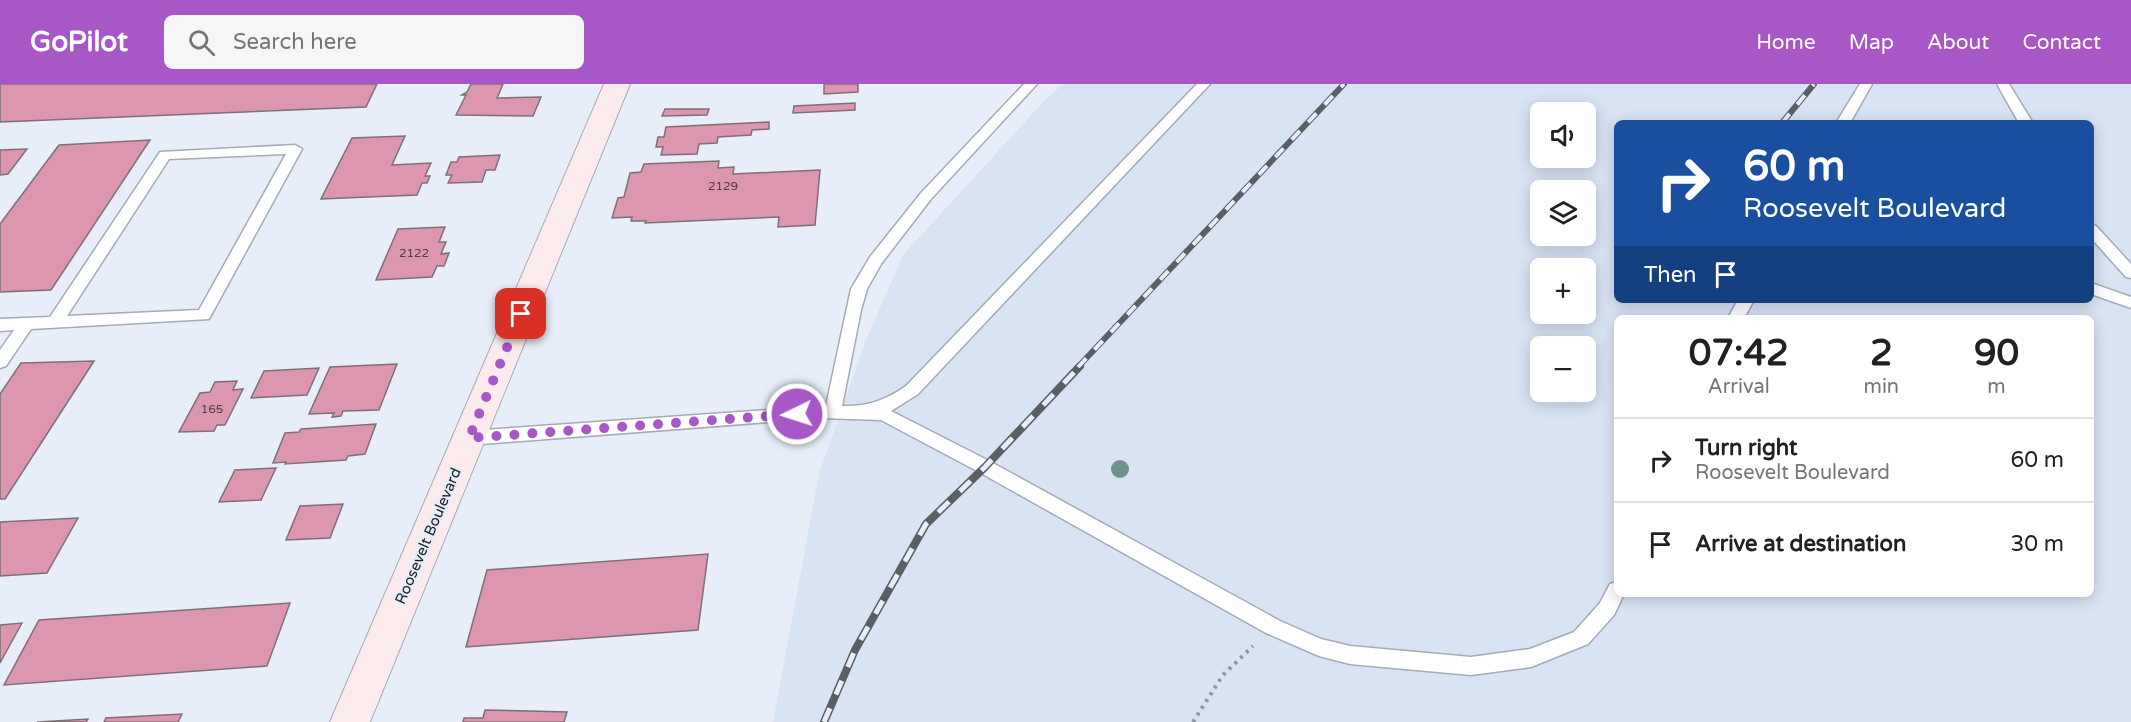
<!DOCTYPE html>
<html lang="en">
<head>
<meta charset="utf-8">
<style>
	:root { --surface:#fff; --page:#f6f6f6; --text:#202124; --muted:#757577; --line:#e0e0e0; --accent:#a857c7 }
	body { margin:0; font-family:"Varela Round",sans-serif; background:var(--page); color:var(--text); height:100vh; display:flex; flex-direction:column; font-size:22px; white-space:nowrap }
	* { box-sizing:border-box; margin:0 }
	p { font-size:20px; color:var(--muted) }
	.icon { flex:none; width:33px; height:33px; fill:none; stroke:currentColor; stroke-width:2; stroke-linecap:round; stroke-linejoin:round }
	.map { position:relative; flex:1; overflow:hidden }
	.drawer { position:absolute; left:1614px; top:231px; width:480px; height:282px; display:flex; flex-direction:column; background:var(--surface); border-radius:9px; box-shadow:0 3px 15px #0003 }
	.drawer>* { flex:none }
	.hud { position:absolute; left:1614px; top:36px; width:480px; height:183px; border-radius:9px; box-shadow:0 3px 15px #0003; background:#1a4fa0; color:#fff; overflow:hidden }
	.buttons { position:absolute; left:1530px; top:18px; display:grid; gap:12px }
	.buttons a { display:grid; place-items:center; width:66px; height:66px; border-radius:9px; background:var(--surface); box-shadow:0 3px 15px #0003; font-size:30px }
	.pin { position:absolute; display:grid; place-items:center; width:51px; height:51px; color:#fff; margin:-26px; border-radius:12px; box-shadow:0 3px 9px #0006 }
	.me { position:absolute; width:66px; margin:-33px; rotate:266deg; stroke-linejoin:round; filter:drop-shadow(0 0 4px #0008) }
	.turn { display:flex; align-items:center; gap:21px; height:126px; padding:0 30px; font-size:27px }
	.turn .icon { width:78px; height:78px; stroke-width:2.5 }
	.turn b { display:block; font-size:42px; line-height:51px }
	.then { display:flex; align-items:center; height:57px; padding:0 30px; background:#0003; gap:12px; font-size:22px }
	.eta { display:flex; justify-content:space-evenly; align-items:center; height:102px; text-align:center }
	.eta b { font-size:36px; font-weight:700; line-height:42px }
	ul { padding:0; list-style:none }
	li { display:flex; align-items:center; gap:18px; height:84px; padding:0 30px; border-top:2px solid var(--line) }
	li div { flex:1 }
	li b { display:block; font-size:22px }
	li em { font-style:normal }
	header { display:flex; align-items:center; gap:36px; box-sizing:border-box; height:84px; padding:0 30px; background:var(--accent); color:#fff }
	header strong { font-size:28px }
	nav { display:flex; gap:33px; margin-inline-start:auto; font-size:21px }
	.search { width:420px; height:54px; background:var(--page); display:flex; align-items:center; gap:15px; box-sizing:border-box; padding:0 21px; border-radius:9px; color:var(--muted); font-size:22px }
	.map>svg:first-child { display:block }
	.built { fill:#d8e3f4; fill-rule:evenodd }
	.building { fill:#dc96b0; stroke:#7d7175; stroke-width:1.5 }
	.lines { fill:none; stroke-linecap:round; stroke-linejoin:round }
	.lane-casing { stroke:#a4abb5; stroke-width:3 }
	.secondary-casing { stroke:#a4abb5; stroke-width:2 }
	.path { stroke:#91969e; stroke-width:4; stroke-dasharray:3 5; stroke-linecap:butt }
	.lane { fill:#fff; fill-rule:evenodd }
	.secondary { fill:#fbebed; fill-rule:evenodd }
	.rail-far1-casing { stroke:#5a5f64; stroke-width:6 }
	.rail-casing { stroke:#5a5f64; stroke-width:8 }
	.rail-far1 { stroke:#e7eef9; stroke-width:4; stroke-dasharray:12; stroke-linecap:butt }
	.rail { stroke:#e7eef9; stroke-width:5; stroke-dasharray:15; stroke-linecap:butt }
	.tree { fill:#6f9289 }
	.route { stroke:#a857c7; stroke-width:10; stroke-dasharray:0 18 }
	.labels { text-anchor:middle; stroke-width:5; stroke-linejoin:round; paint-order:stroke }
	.number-label { font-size:12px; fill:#4c3d46 }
	.street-label { font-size:15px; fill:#1c1f22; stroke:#e7eef9 }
</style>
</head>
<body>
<header>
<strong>GoPilot</strong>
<div class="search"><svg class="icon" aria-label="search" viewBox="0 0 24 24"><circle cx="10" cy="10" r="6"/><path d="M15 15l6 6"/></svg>Search here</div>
<nav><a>Home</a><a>Map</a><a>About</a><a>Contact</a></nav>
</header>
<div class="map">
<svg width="2131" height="638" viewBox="0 0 2131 638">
	<rect width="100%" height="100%" fill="#e7eef9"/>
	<path class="built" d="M1063,0h1068v638h-1358l46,-248 47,-134 37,-85 143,-156zM1540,28h46v46h-46zM1617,39h474v177h-474zM1540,106h46v46h-46zM1540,184h46v46h-46zM1617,234h474v276h-474zM1540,262h46v46h-46z"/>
	<path class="building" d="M0,0h377l-11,23 -366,15z
		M471,0h32l-6,14 44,-1 -8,19 -77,-1 10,-20h-4l5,-3z
		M824,0h34v8l-34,2z
		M855,19v7l-62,3 1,-7z
		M665,25h44l-2,6 -45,1z
		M769,38v7l-17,1 -1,5 -33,2 -1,6 -18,1 -2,10 -36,1 2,-8h-7l2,-10h6l2,-10z
		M405,52l-13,29 39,-2 -6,13h5l-3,7h-5l-5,12 -96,4 31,-61z
		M150,56l-99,150 -51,2v-68l59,-79z
		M27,65l-19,25 -8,1v-25z
		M500,71l-5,15h-9l-4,12 -34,1 4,-8h-6l5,-13h6l2,-5z
		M719,77l-1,7 16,-1 -1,7 87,-4 -5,55 -37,2 1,-10 -134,6 1,-2h-15l1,-4 -20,1 6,-20 6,-1 6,-24 11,-1 3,-8z
		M445,143l-6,15h7l-5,12 8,-1 -5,13h-7l-5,11 -56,3 22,-51z
		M94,277l-89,138h-5v-105l21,-31z
		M397,280l-18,46 -36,1 -2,5 -9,1 2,-4 -25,1 21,-47z
		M319,284l-12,27 -56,3 13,-27z
		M237,297l-4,9 10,-1 -18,36h-8l-3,6 -35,1 21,-39 10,-1 5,-10z
		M376,340l-11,30 -17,2 -2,4 -61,4 1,-2 -13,1 12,-30 14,-1 2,-3z
		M276,384l-15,32 -42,2 16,-32z
		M343,420l-13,34 -44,2 14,-34z
		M78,434l-31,55 -47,3v-54z
		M708,470l-10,76 -232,17 21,-77z
		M290,519l-23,63 -263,19 35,-65z
		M22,539l-22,40v-38z
		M485,626l82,2 -3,10h-101l1,-4h19z
		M182,630l-4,8h-74l2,-4z
		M88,635l-2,3h-49z"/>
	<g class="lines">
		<g class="lane-casing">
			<path id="lane" d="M1024,0h13l-106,115 -50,65 -14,25 -6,21 -19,96c25,1 44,-6 64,-20l291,-302h13l-292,310 -27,17 100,51 289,159 41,18 29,7 121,11 59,-8 44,-17 26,-29 10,-19 7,-2v12h7l-10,21 -26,29 -57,23 -60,8 -121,-11 -31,-8 -53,-23 -287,-161 -98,-52 -60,-2 -352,27 -6,-2 -2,-5 2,-5 6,-2 357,-25 25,-117 19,-32 51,-64z
				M1860,0h12l-22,39h-14z
				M1997,0h12l24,39h-14z
				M295,61l7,4 -93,170 -178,10 -25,37 -6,2v-18l14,-20 -14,1v-12l50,-2 110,-165zM286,70l-87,156 -132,6 102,-157z
				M2091,140l5,2 35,38v14l-5,-1 -35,-39z
				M2091,199l40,14v11l-40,-14z
				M1738,216h16l-10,18h-16z"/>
		</g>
		<g class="secondary-casing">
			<path id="secondary" d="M604,0h26l-260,638h-40z"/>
		</g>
		<path class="path" d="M1193,638l30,-47 30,-29"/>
		<use href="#lane" class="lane"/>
		<use href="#secondary" class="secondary"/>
		<g class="rail-far1-casing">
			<path id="rail-far1" d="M1782,39l32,-39
				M1078,283l266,-283"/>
		</g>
		<g class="rail-casing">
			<path id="rail" d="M824,638l31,-72 71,-126 59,-57 95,-101"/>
		</g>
		<use href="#rail-far1" class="rail-far1"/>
		<use href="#rail" class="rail"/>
	</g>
	<circle class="tree" cx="1120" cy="385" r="9"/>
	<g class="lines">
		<path class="route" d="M521,230l-52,124 328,-24"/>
	</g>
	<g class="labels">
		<g class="number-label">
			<text x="723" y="106">2129</text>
			<text x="414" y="173">2122</text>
			<text x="212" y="329">165</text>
		</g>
		<g class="street-label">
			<text transform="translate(428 452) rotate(-67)" y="5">Roosevelt Boulevard</text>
		</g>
	</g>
</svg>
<div class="buttons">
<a><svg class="icon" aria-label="sound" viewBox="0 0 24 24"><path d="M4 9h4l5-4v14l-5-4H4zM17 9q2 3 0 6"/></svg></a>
<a><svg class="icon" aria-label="layers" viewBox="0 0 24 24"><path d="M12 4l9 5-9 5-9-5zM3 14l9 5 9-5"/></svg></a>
<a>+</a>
<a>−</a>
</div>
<div class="pin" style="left:521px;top:230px;background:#d93025"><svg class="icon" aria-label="arrive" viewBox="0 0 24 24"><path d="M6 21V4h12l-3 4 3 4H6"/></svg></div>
<svg class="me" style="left:797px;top:330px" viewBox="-20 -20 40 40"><circle r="17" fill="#a857c7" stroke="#fff" stroke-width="3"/><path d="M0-11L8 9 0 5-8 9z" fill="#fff"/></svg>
<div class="hud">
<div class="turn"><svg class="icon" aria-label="right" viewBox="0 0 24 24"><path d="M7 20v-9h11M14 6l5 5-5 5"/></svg><div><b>60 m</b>Roosevelt Boulevard</div></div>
<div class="then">Then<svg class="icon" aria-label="arrive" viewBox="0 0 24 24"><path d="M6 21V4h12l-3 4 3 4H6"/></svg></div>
</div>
<section class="drawer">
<div class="eta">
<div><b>07:42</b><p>Arrival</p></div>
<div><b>2</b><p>min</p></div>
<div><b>90</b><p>m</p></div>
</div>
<ul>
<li><svg class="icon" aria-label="right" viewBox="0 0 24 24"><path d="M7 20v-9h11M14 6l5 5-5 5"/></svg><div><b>Turn right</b><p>Roosevelt Boulevard</p></div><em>60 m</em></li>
<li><svg class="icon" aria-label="arrive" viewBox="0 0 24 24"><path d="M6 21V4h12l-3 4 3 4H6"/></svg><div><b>Arrive at destination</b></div><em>30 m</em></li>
</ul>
</section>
</div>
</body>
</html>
